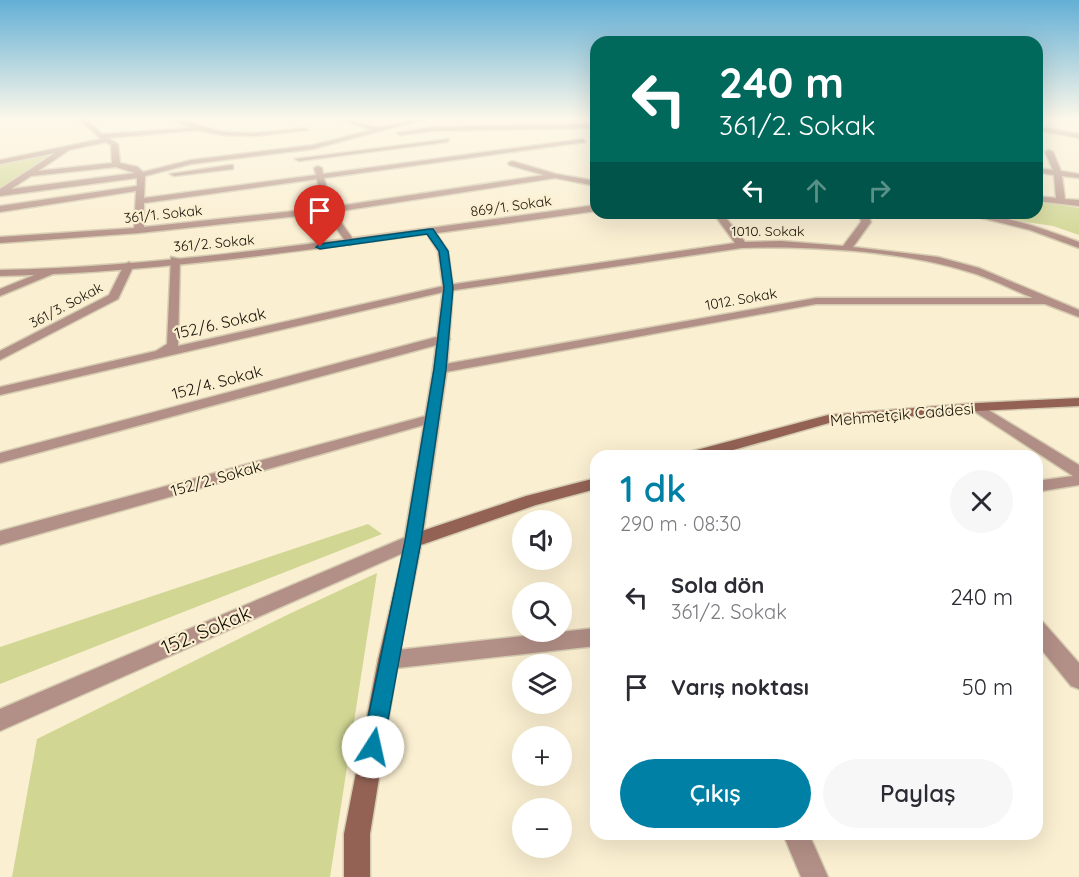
<!DOCTYPE html>
<html lang="tr">
<head>
<meta charset="utf-8">
<style>
	:root { --surface:#fff; --page:#f7f7f7; --text:#2b2b33; --muted:#7c7c81; --accent:#0080a5 }
	body { margin:0; font-family:Quicksand,sans-serif; background:var(--page); color:var(--text); height:100vh; display:flex; flex-direction:column; font-size:22px; white-space:nowrap }
	* { box-sizing:border-box; margin:0 }
	p { font-size:20px; color:var(--muted) }
	.icon { flex:none; width:33px; height:33px; fill:none; stroke:currentColor; stroke-width:2; stroke-linecap:round; stroke-linejoin:round }
	.map { position:relative; flex:1; overflow:hidden }
	.drawer { position:absolute; left:590px; top:450px; width:453px; height:390px; display:flex; flex-direction:column; background:var(--surface); border-radius:18px; box-shadow:0 6px 24px #0002 }
	.drawer>* { flex:none }
	.guide { position:absolute; left:590px; top:36px; width:453px; height:183px; border-radius:18px; box-shadow:0 6px 24px #0002; background:#00695c; color:#fff; overflow:hidden }
	.controls { position:absolute; left:512px; top:510px; display:grid; gap:12px }
	.controls a { display:grid; place-items:center; width:60px; height:60px; border-radius:50%; background:var(--surface); box-shadow:0 6px 24px #0002; font-size:30px }
	.pin { position:absolute; display:grid; place-items:center; width:51px; height:51px; color:#fff; margin:-62px -26px; border-radius:50% 50% 50% 0; rotate:-45deg; box-shadow:0 0 6px #0007 }
	.pin .icon { rotate:45deg }
	.me { position:absolute; width:66px; margin:-33px; rotate:10deg; stroke-linejoin:round; filter:drop-shadow(0 0 4px #0008) }
	.turn { display:flex; align-items:center; gap:21px; height:126px; padding:0 30px; font-size:27px }
	.turn .icon { width:78px; height:78px; stroke-width:2.5 }
	.turn b { display:block; font-size:42px; line-height:51px }
	.lanes { display:flex; align-items:center; height:57px; padding:0 30px; background:#0003; justify-content:center; gap:30px; direction:ltr }
	.lanes .off { opacity:.35 }
	.round { display:grid; place-items:center; flex:none; width:63px; height:63px; border-radius:32px; background:var(--page) }
	.headline { display:flex; align-items:center; justify-content:space-between; height:102px; padding:0 30px }
	h1 { font-size:36px; font-weight:600; line-height:45px; color:var(--accent) }
	.primary-button { display:flex; gap:12px; margin-top:auto; padding:12px 30px }
	.primary-button a { flex:1; height:69px; border-radius:36px; background:var(--accent); color:#fff; font-size:24px; font-weight:600; line-height:69px; text-align:center }
	.primary-button a+a { background:var(--page); color:var(--text) }
	ul { padding:0; list-style:none }
	li { display:flex; align-items:center; gap:18px; height:90px; padding:0 30px }
	li div { flex:1 }
	li b { display:block; font-size:22px }
	li em { font-style:normal }
	.map>svg:first-child { display:block }
	.green { fill:#d1d693 }
	.lines { fill:none; stroke-linecap:round; stroke-linejoin:round }
	.minor-casing { stroke:#d6ccb1; stroke-width:3 }
	.tertiary-casing { stroke:#d6ccb1; stroke-width:3 }
	.secondary-casing { stroke:#d6ccb1; stroke-width:3 }
	.minor { fill:#b39087; fill-rule:evenodd }
	.tertiary { fill:#b39087; fill-rule:evenodd }
	.secondary { fill:#936255; fill-rule:evenodd }
	.route { fill:#0080a5; stroke:#00536b; stroke-width:1.5 }
	.labels { text-anchor:middle; stroke-width:4.5; stroke-linejoin:round; paint-order:stroke }
	.far-street-label { font-size:14px; fill:#161207; stroke:#fbefd1 }
	.street-label { font-size:16px; fill:#161207; stroke:#fbefd1 }
	.near-street-label { font-size:20px; fill:#161207; stroke:#fbefd1 }
</style>
</head>
<body>
<div class="map">
<svg width="1079" height="877" viewBox="0 0 1079 877">
	<rect width="100%" height="100%" fill="#fbefd1"/>
	<path class="green" d="M53,152l-53,38v-26z
		M1037,201l42,7v27l-26,-9 -88,-13h71z
		M368,524l14,10 -382,150v-37z
		M377,573l-47,304h-318l25,-138 252,-125z"/>
	<g class="lines">
		<g class="minor-casing">
			<path id="minor" d="M79,119h7l16,15 89,-6 -21,-9c17,0 33,9 50,12 28,4 57,0 85,-3l3,2 -53,6 -33,-1 -25,-5 -89,8 10,6 2,19 18,4 5,5 48,-12 122,-15 59,-15 -33,-11c14,0 29,9 42,8 15,-1 28,-8 43,-8l-111,30 -122,15 -46,12 -1,22 172,-23 -2,-7 4,-2 4,2 1,6 260,-35 2,3 -261,36 8,29 212,-32 -35,-10 -1,-2 4,-2 44,13 40,7v5l-41,-8 -221,34 21,30 -5,3 -3,-1 -21,-31 -187,20 -139,10v-6l134,-9 2,-37 -136,21v-6l137,-20v-8l-137,18v-7l55,-36 -55,11v-4l101,-21zM106,142l5,3 1,18 -74,8 31,-21zM116,167l19,6 -124,16 20,-13zM317,179l6,29 -179,19v-24z
				M596,124v4l-163,3 -33,4 -3,-2 36,-6z
				M1036,126l43,8v4l-43,-8z
				M449,139l-2,3 -148,19 -4,-2z
				M1049,150l4,2 8,19 18,3v4l-17,-2 3,23 14,1v6l-43,-5v-5l20,2 -2,-23 -18,-3v-4l17,2 -8,-18z
				M230,165h3v4l-59,7 -4,-2z
				M596,205v6l-166,23 -5,-3 5,-3z
				M713,213h9l23,29 36,-1 62,5 18,-24 -2,-9h8l4,9 -18,25 85,10 41,11 100,42v7l-34,-13h-229l-376,69 -7,-4 7,-4 376,-67h217c-21,-8 -42,-20 -64,-26 -65,-21 -158,-26 -227,-24l-294,43 -448,104v-8l156,-36 11,-7 4,-87 9,2 -2,87 270,-61 287,-42z
				M961,213c40,0 80,15 118,29v6l-49,-18z
				M129,262l5,3 -16,34 -118,61v-9l109,-56 15,-30z
				M49,269l4,1v4l-53,22v-7z
				M444,335l6,4 -2,3 -448,121v-10z
				M977,403l102,62v20l-43,7v-11l37,-5 -101,-66 -2,-3 2,-3z
				M433,414l5,1 2,3 -2,3 -438,124v-14z
				M413,534l6,2 3,5 -3,5 -419,185v-22z
				M1036,620l7,2 36,41v26l-8,-3 -35,-43z
				M596,628v18l-208,23 -7,-2 -3,-7 3,-7 7,-2z
				M783,834h26l19,43h-27z"/>
		</g>
		<g class="tertiary-casing">
			<path id="tertiary" d="M430,228l3,1 15,22 5,37 -6,81 -25,172 -3,5 -6,2 -6,-2 -3,-5 29,-172 10,-81 -5,-37 -11,-17c-141,19 -284,39 -427,42v-6c144,-3 288,-23 430,-42z"/>
		</g>
		<g class="secondary-casing">
			<path id="secondary" d="M1079,398v8l-102,5 -148,12 -117,33h-26l3,-4 139,-37 149,-12z
				M596,478v11l-60,16 -115,40 -23,115 -28,174v43h-26v-43l34,-174 29,-124 119,-40z"/>
		</g>
		<use href="#minor" class="minor"/>
		<use href="#tertiary" class="tertiary"/>
		<use href="#secondary" class="secondary"/>
	</g>
	<linearGradient id="sky" x2="0" y2="1"><stop stop-color="#63afd5"/><stop offset="0.49" stop-color="#fdf8ea"/><stop offset="1" stop-color="#fdf8ea" stop-opacity="0"/></linearGradient>
	<rect width="1079" height="242" fill="url(#sky)"/>
	<path class="route" d="M430,229h3l15,22 5,37 -7,81 -25,172 -38,206 -3,7 -7,3 -8,-3 -3,-7 43,-206 29,-172 10,-81 -5,-37 -12,-17 -107,15 -4,-2 4,-3z"/>
	<g class="labels">
		<g class="far-street-label">
			<text transform="translate(511 206) rotate(-8)" y="5">869/1. Sokak</text>
			<text transform="translate(163 214) rotate(-6)" y="5">361/1. Sokak</text>
			<text x="768" y="236">1010. Sokak</text>
			<text transform="translate(214 243) rotate(-5)" y="5">361/2. Sokak</text>
			<text transform="translate(741 299) rotate(-10)" y="5">1012. Sokak</text>
			<text transform="translate(66 305) rotate(-28)" y="5">361/3. Sokak</text>
		</g>
		<g class="street-label">
			<text transform="translate(220 323) rotate(-13)" y="6">152/6. Sokak</text>
			<text transform="translate(217 382) rotate(-15)" y="6">152/4. Sokak</text>
			<text transform="translate(902 414) rotate(-5)" y="6">Mehmetçik Caddesi</text>
			<text transform="translate(216 478) rotate(-16)" y="6">152/2. Sokak</text>
		</g>
		<g class="near-street-label">
			<text transform="translate(206 630) rotate(-23)" y="7">152. Sokak</text>
		</g>
	</g>
</svg>
<div class="controls">
<a><svg class="icon" aria-label="sound" viewBox="0 0 24 24"><path d="M4 9h4l5-4v14l-5-4H4zM17 9q2 3 0 6"/></svg></a>
<a><svg class="icon" aria-label="search" viewBox="0 0 24 24"><circle cx="10" cy="10" r="6"/><path d="M15 15l6 6"/></svg></a>
<a><svg class="icon" aria-label="layers" viewBox="0 0 24 24"><path d="M12 4l9 5-9 5-9-5zM3 14l9 5 9-5"/></svg></a>
<a>+</a>
<a>−</a>
</div>
<div class="pin" style="left:320px;top:247px;background:#d93025"><svg class="icon" aria-label="arrive" viewBox="0 0 24 24"><path d="M6 21V4h12l-3 4 3 4H6"/></svg></div>
<svg class="me" style="left:373px;top:747px" viewBox="-20 -20 40 40"><circle r="19" fill="#fff"/><path d="M0-13L10 11 0 6-10 11z" fill="#0080a5"/></svg>
<div class="guide">
<div class="turn"><svg class="icon" aria-label="left" viewBox="0 0 24 24"><path d="M17 20v-9H6M10 6l-5 5 5 5"/></svg><div><b>240 m</b>361/2. Sokak</div></div>
<div class="lanes"><svg class="icon" aria-label="left" viewBox="0 0 24 24"><path d="M17 20v-9H6M10 6l-5 5 5 5"/></svg><svg class="icon off" aria-label="ahead" viewBox="0 0 24 24"><path d="M12 20V5M6 11l6-6 6 6"/></svg><svg class="icon off" aria-label="right" viewBox="0 0 24 24"><path d="M7 20v-9h11M14 6l5 5-5 5"/></svg></div>
</div>
<section class="drawer">
<div class="headline"><div><h1>1 dk</h1><p>290 m · 08:30</p></div><a class="round"><svg class="icon" aria-label="close" viewBox="0 0 24 24"><path d="M6 6l12 12M18 6L6 18"/></svg></a></div>
<ul>
<li><svg class="icon" aria-label="left" viewBox="0 0 24 24"><path d="M17 20v-9H6M10 6l-5 5 5 5"/></svg><div><b>Sola dön</b><p>361/2. Sokak</p></div><em>240 m</em></li>
<li><svg class="icon" aria-label="arrive" viewBox="0 0 24 24"><path d="M6 21V4h12l-3 4 3 4H6"/></svg><div><b>Varış noktası</b></div><em>50 m</em></li>
</ul>
<div class="primary-button"><a>Çıkış</a><a>Paylaş</a></div>
</section>
</div>
</body>
</html>
